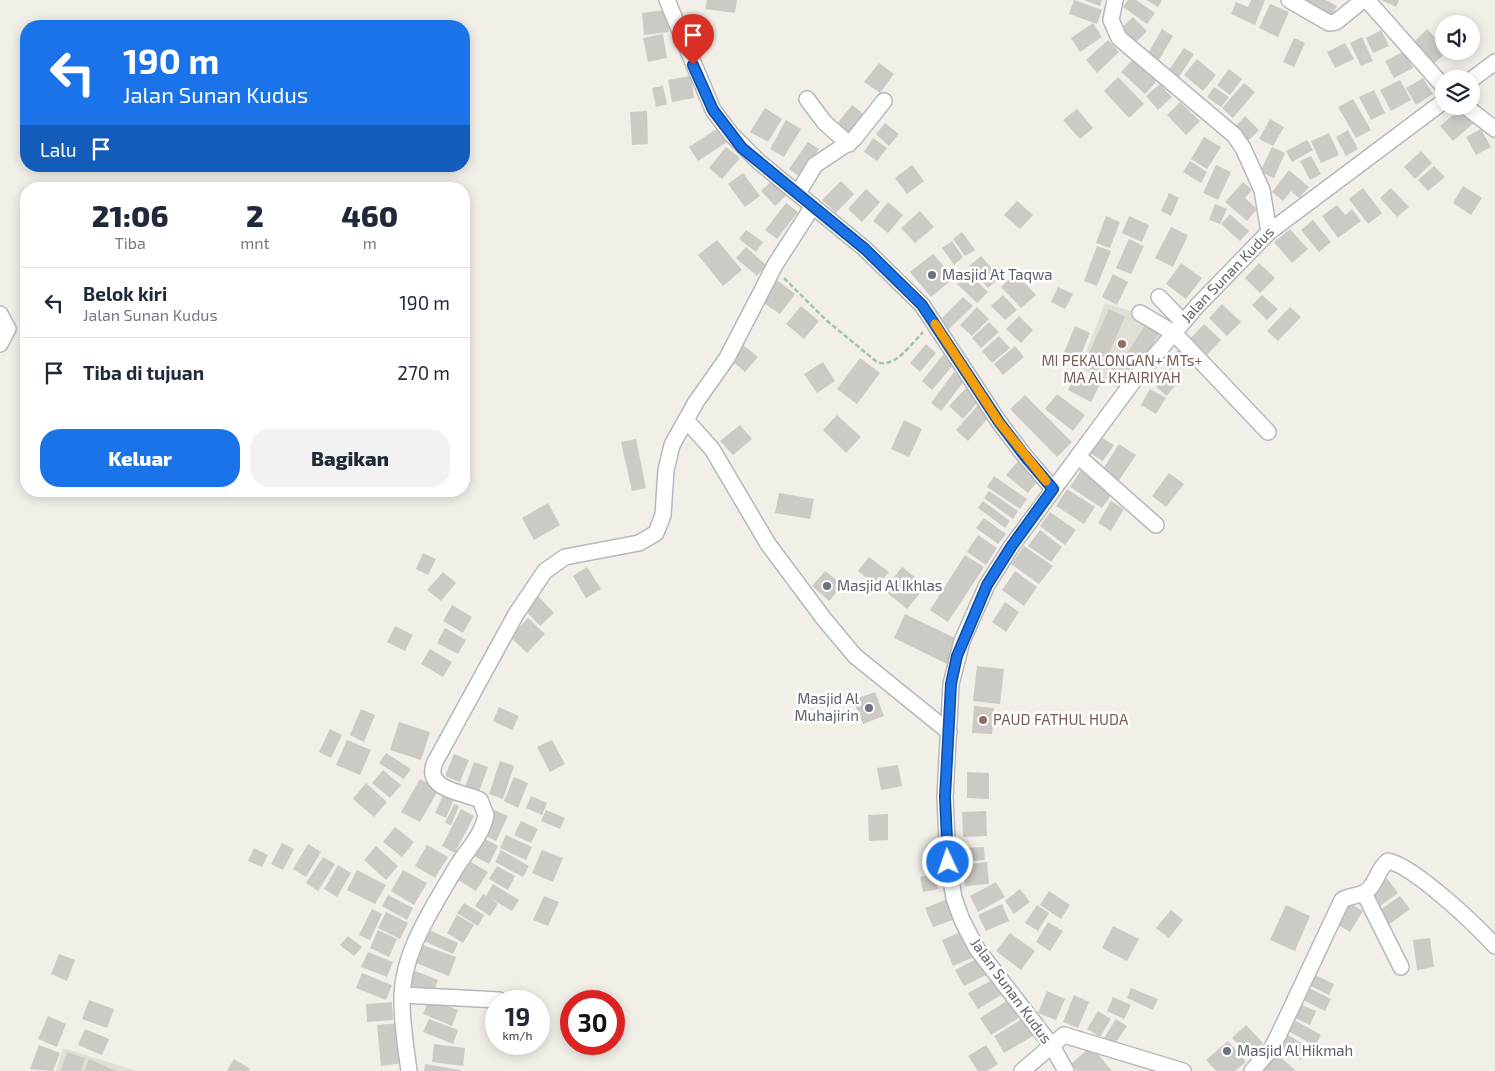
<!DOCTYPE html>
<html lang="id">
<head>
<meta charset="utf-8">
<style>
	:root { --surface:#fff; --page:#f2f2f3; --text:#1f2937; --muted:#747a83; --line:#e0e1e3; --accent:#1a73e8 }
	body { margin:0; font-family:"Exo 2",sans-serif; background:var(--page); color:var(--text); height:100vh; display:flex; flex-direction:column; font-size:19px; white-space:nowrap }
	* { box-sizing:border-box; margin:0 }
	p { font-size:16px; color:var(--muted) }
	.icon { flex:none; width:28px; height:28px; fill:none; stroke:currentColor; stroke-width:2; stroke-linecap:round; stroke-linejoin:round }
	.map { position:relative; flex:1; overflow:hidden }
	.panel { position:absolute; left:20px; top:182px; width:450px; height:315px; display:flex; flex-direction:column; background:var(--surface); border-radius:20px; box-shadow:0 2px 12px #0003 }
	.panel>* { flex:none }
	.guide { position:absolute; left:20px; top:20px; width:450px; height:152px; border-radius:20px; box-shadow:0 2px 12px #0003; background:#1a73e8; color:#fff; overflow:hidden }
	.buttons { position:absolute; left:1435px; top:15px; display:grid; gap:10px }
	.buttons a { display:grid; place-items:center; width:45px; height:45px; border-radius:50%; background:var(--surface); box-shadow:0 2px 12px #0003; font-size:25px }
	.speed { position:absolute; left:485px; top:990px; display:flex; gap:10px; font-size:25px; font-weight:700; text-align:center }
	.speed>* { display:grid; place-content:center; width:65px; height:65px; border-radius:50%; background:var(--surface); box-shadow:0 2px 12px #0003; line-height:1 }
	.speed small { font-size:12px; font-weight:400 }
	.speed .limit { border:8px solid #d22; background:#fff; color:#111 }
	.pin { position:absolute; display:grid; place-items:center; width:42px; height:42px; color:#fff; margin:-51px -21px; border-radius:50% 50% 50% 0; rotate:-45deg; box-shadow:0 0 5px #0007 }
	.pin .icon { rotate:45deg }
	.me { position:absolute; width:55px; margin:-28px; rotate:357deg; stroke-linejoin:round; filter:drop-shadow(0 0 4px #0008) }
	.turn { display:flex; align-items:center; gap:18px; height:105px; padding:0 20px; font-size:22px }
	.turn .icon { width:65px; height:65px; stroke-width:2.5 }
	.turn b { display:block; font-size:35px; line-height:42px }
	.then { display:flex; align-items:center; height:48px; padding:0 20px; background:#0003; gap:10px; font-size:19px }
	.eta { display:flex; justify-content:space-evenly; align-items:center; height:85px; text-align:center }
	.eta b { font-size:30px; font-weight:800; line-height:35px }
	.action { display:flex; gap:10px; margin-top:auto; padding:10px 20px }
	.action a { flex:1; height:58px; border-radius:20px; background:var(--accent); color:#fff; font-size:20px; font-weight:800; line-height:58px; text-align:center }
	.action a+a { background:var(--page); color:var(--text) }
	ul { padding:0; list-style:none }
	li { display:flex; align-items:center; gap:15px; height:70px; padding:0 20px; border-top:1px solid var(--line) }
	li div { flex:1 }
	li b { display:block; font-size:19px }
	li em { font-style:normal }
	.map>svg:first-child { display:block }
	.education { fill:#e1ded6; fill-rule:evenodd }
	.building { fill:#cccac5 }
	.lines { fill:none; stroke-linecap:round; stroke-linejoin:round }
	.minor-casing { stroke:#b5b8bc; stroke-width:18 }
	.path { stroke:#9cc7a9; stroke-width:2.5; stroke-dasharray:5 2.5; stroke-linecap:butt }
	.minor { stroke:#fff; stroke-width:15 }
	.route-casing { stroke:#114b97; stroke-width:12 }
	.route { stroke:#1a73e8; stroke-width:9 }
	.slow { stroke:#f59e0b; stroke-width:9 }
	.worship-dot { fill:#6b7280; stroke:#fff; stroke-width:2 }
	.education-dot { fill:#8d6e63; stroke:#fff; stroke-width:2 }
	.labels { text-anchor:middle; stroke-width:5; stroke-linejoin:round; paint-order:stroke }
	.worship-label { font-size:15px; fill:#5b616d; stroke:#fff; text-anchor:start }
	.street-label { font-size:15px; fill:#5f6368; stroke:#fff }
	.education-label { font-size:15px; fill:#785e54; stroke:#fff }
</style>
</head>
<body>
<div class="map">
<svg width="1495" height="1071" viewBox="0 0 1495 1071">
	<rect width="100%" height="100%" fill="#f1efe8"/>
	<path class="education" d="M1105,303l68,21 -51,67 -42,-23zM1109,310l15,7 -25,56 -15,-8zM1148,320l14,10 -24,38 -15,-9zM1115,360l15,7 -6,15 -16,-8z
		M63,1048l74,23h-21l-27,-11 -5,11h-28z"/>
	<path class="building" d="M707,0h30l-2,13 -30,-4z
		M1074,0l28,10 -5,14 -28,-10z
		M1084,0h18l-2,6z
		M1128,0h8l19,13 -8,11 -24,-17z
		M1146,0h16l-4,7z
		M1251,0h14l-10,25 -24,-11 5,-12 12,5z
		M1307,0h19l11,6 -6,11 -26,-14z
		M1381,0h18l-3,7z
		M1270,4l19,8 -11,25 -19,-9z
		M666,10l3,22 -25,3 -2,-22z
		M1133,17l14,14 -13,13 -14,-15z
		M1093,23l9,14 -22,15 -9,-14z
		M1162,29l11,7 -14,24 -11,-7z
		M1427,29l17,18v4h4l-18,16 -20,-21z
		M1381,30l8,16 -16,7 -7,-15z
		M663,34l4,24 -19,4 -5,-24z
		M1362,37l11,24 -12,5 -11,-23z
		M1294,38l11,5 -11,24 -11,-5z
		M1108,40l11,12 -22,21 -11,-13z
		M1345,43l9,16 -19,9 -8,-16z
		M1184,48l10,6 -15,23 -10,-7z
		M1405,51l8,17 -19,10 -9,-17z
		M1133,59l24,22 -12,13 -24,-22z
		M1197,59l19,16 -13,16 -19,-16z
		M879,63l15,11 -14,19 -16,-11z
		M1229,69l13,10 -12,16 -13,-10z
		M691,76l3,22 -22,4 -4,-22z
		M1118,77l26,27 -15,14 -25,-27z
		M1423,78l10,16 -17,11 -10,-17z
		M1400,80l11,20 -20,11 -11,-21z
		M1244,83l11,9 -22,26 -11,-10z
		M1160,84l12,13 -14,13 -12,-14z
		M663,86l4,18 -11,3 -4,-19z
		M1214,87l15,10 -8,10 -14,-10z
		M1374,90l11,23 -14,7 -12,-23z
		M1353,99l18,31 -15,8 -18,-31z
		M1180,102l20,19 -14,14 -19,-20z
		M852,105l13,10 -16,20 -13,-10z
		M1464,106l12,15 -23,20 -13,-15z
		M765,108l17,11 -14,23 -18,-10z
		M1077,109l16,19 -13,11 -17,-19z
		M647,111l1,33 -16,1 -2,-33z
		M1245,116l14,14 -12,12 -14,-13z
		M1270,119l14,8 -11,19 -14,-7z
		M786,120l15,9 -17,28 -14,-8z
		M885,123l14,11 -10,12 -13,-12z
		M718,128l9,14 -29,19 -9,-14z
		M1481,129l10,18 -15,8 -10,-18z
		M1348,130l10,19 -12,7 -10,-19z
		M1329,133l10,22 -18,8 -10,-22z
		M1204,137l17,10 -14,22 -16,-10z
		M873,138l14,10 -10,13 -13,-9z
		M1307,140l6,10 -21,12 -6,-11z
		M808,142l11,7 -20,27 -10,-7z
		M726,147l14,11 -18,21 -13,-11z
		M1272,147l13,6 -11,25 -14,-6z
		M1421,151l11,12 -17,16 -11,-12z
		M1311,156l10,18 -11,6 -10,-19z
		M1190,161l17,11 -6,11 -18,-11z
		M912,165l12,16 -17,13 -12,-16z
		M1216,165l15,7 -13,28 -15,-7z
		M1434,166l11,11 -17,14 -10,-11z
		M1289,170l20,17 -10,11 -8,-7 -8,10 -11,-9z
		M743,173l17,23 -15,11 -17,-23z
		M776,177l14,15 -15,14 -14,-15z
		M841,181l13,13 -18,19 -14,-13z
		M1243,182l9,8 -7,8 12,11 -10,12 -22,-19z
		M1463,186l19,12 -11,17 -18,-12z
		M1363,188l19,25 -14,11 -19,-25z
		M1391,188l18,19 -12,10 -17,-19z
		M866,189l14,13 -18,20 -14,-13z
		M1169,193l10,5 -8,18 -10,-5z
		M1017,201l16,14 -13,14 -16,-14z
		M888,202l15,13 -15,18 -15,-12z
		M786,203l12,9 -21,27 -12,-9z
		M1215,204l12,5 -7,15 -11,-4z
		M1337,205l8,10 7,-6 9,12 -23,17 -16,-22z
		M920,211l14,16 -19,16 -14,-15z
		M1230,214l19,17 -9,10 -19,-17z
		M1106,216l14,6 -10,26 -14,-5z
		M1129,216l20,9 -7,17 -20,-9z
		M1313,220l18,22 -12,10 -18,-22z
		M1171,227l17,8 -15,32 -18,-9z
		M1290,229l18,20 -16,14 -18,-21z
		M746,230l17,12 -7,10 -17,-13z
		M962,232l13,18 -10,6 -12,-17z
		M1129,239l15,7 -13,28 -15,-6z
		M717,240l25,30 -19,16 -25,-31z
		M952,241l11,16 -9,8 -12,-17z
		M1097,246l14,5 -14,35 -13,-5z
		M746,247l20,18 -9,11 -21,-18z
		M933,254l21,24 -23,19 -21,-25z
		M981,256l19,22 -12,10 -19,-22z
		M1181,263l21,15 -16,21 -20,-15z
		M1259,263l16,15 -15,15 -15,-15z
		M968,272l20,20 -11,11 -20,-19z
		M1015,273l21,22 -15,13 -20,-21z
		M1113,274l15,8 -11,23 -15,-8z
		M777,280l18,14 -15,20 -19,-13z
		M1058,287l15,7 -8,15 -14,-7z
		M1003,295l14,15 -12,10 -14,-14z
		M1262,295l16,14 -11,11 -15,-15z
		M963,297l10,9 -24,23 -9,-9z
		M1222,304l19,18 -14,14 -18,-18z
		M801,306l18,15 -15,18 -18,-15z
		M977,307l12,12 -17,17 -12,-11z
		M1290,307l11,10 -23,24 -11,-10z
		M1109,309l16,8 -25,56 -17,-7z
		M1019,316l14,14 -12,13 -15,-14z
		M1148,320l14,9 -24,39 -15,-9z
		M989,322l10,10 -18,16 -9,-10z
		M1204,324l17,16 -16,17 -17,-16z
		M1075,326l15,7 -14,33 -15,-6z
		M999,336l11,12 -18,15 -10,-12z
		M742,344l16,13 -13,15 -15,-13z
		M926,344l10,9 -16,19 -10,-9z
		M1015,346l9,11 -21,18 -9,-11z
		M1182,346l11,10 -13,13 -10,-11z
		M943,355l11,9 -22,26 -10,-9z
		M860,358l20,15 -23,31 -20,-15z
		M1115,360l16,7 -7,15 -17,-8z
		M823,362l12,19 -18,12 -13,-19z
		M1170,368l12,8 -15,20 -11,-9z
		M954,372l11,8 -24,31 -10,-8z
		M1077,372l23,12 -9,18 -23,-12z
		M969,385l13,12 -19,22 -14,-13z
		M1150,389l16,9 -10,16 -15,-9z
		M1057,394l28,21 -12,16 -28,-22z
		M1025,395l47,47 -15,15 -47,-48z
		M978,405l12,11 -22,25 -12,-11z
		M837,415l24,22 -15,16 -23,-23z
		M904,420l18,9 -13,28 -18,-8z
		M740,425l12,14 -19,16 -13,-14z
		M1099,436l15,9 -11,16 -15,-9z
		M636,439l10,49 -14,3 -11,-49z
		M1119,444l17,11 -18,27 -17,-10z
		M1019,460l21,18 -12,15 -22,-18z
		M1081,470l33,21 -12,17 -32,-21z
		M1169,473l15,11 -18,23 -14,-11z
		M994,476l33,23 -7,10 -33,-22z
		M1067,489l28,18 -11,17 -28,-18z
		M989,491l29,20 -5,8 -29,-21z
		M779,493l35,6 -4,20 -35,-6z
		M983,501l27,20 -5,7 -27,-20z
		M1111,501l13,8 -13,22 -13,-8z
		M548,503l12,22 -26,15 -12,-22z
		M1050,512l26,18 -11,15 -25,-19z
		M984,518l22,16 -8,10 -22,-16z
		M1040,530l22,17 -11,15 -23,-16z
		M978,535l19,13 -11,17 -19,-13z
		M1024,546l29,20 -14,18 -28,-20z
		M423,553l13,6 -8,16 -12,-6z
		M965,555l19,12 -36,55 -18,-12z
		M869,557l20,15 -12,14 -19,-15z
		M587,567l14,22 -15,9 -13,-22z
		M902,567l24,19 -19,23 -23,-19z
		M825,571l18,14 -14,16 -17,-15z
		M1015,571l22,16 -13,19 -22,-16z
		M443,572l13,11 -15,18 -14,-11z
		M537,595l17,18 -14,13 -17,-18z
		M1005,602l14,10 -13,20 -14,-10z
		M452,605l20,12 -9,16 -20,-12z
		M905,614l54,26 -12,24 -53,-26z
		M528,618l17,16 -18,19 -17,-16z
		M395,626l18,9 -8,16 -18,-9z
		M445,628l21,12 -8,14 -21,-11z
		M430,649l22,13 -9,15 -22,-13z
		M977,666l27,3 -4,35 -27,-3z
		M875,692l9,24 -21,8 -10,-24z
		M974,706l20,2 -2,26 -20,-1z
		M499,707l20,9 -7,14 -19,-9z
		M361,709l14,6 -11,27 -14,-7z
		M399,722l31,10 -9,28 -31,-10z
		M330,729l12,6 -11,23 -12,-6z
		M347,740l24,10 -11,25 -24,-10z
		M552,740l13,24 -15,8 -13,-25z
		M386,753l25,16 -7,10 -25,-16z
		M454,754l15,6 -9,22 -15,-6z
		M500,761l14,5 -11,33 -14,-5z
		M474,762l14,5 -9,25 -14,-5z
		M898,765l4,21 -21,4 -4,-22z
		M383,770l18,15 -11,13 -18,-15z
		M967,772l22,1v26l-22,-1z
		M514,777l14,6 -10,25 -14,-7z
		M420,779l19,10 -19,33 -19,-10z
		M366,783l21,19 -13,15 -21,-18z
		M445,791l10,5 -9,22 -11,-5z
		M531,796l16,7 -5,12 -16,-7z
		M454,804l5,2 -8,19 -6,-2z
		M461,809l13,7 -19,37 -13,-7z
		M494,810l14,6 -12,25 -14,-7z
		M546,810l19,8 -5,11 -19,-8z
		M986,811l1,25 -24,1 -1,-25z
		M888,814v26l-19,1 -1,-26z
		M521,821l17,8 -7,14 -17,-8z
		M395,827l19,15 -12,15 -19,-15z
		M506,835l26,12 -6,13 -26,-12z
		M482,837l16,9 -9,18 -17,-9z
		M282,843l12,6 -11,21 -12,-6z
		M308,844l13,8 -15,25 -13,-8z
		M427,845l21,12 -13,21 -20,-12z
		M376,846l22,20 -12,14 -22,-20z
		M984,847l1,13 -19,1 -1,-13z
		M254,848l14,7 -6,12 -14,-6z
		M501,850l28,16 -6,11 -28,-15z
		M542,850l21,8 -10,24 -21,-9z
		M323,857l12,7 -17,27 -12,-8z
		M466,859l22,13 -12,19 -21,-13z
		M987,862l2,22 -24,2 -3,-21z
		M338,865l13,8 -14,24 -13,-8z
		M497,866l18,10 -7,14 -19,-11z
		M357,870l29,15 -11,19 -28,-14z
		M403,870l24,13 -13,22 -23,-14z
		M935,874l3,15 -15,3 -3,-15z
		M1387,878l11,15 -22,16 -11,-14z
		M996,882l9,15 -27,15 -8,-16z
		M493,884l26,16 -7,11 -22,-13 8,6 -8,12 -15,-10 8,-12 3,2z
		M1020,889l10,13 -16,12 -9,-13z
		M1049,891l21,14 -9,14 -21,-14z
		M388,895l25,13 -6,12 -25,-14z
		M544,896l15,6 -11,24 -15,-6z
		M1400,896l10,13 -23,17 -10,-14z
		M950,898l8,20 -25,9 -8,-19z
		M1348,902l15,9 -13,21 -15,-9z
		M464,903l20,12 -6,11 -21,-13z
		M1002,904l7,17 -23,10 -8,-16z
		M1037,905l12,8 -11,18 -13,-8z
		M1286,905l24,11 -15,35 -25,-11z
		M372,909l10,5 -12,26 -11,-5z
		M1171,910l12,10 -14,18 -13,-10z
		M386,912l22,11 -8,16 -22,-11z
		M457,915l17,10 -11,18 -16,-10z
		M1048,922l15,9 -13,20 -14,-9z
		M1113,926l26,13 -12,22 -25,-13z
		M378,930l19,9 -8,18 -19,-9z
		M429,930l29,13 -5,11 -29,-13z
		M965,930l11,26 -23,10 -11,-26z
		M1010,933l25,18 -14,19 -25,-19z
		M348,936l14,11 -8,9 -14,-11z
		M1430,938l4,29 -17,3 -4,-30z
		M423,945l33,12 -7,19 -33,-13z
		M368,952l25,10 -6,15 -26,-10z
		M59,954l16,6 -8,21 -16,-7z
		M978,958l8,17 -22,11 -9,-16z
		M413,970l25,10 -5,14 -26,-10z
		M362,973l30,12 -6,15 -30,-12z
		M1311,973l23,11 -5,11 -22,-11z
		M994,979l9,15 -25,15 -10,-16z
		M1307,987l24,12 -6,12 -24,-12z
		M1131,988l27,11 -5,11 -26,-12z
		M1047,991l18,8 -9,21 -18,-7z
		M1074,995l15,7 -11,26 -15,-6z
		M1113,997l18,8 -7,14 -17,-8z
		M429,999l29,11 -6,16 -29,-12z
		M89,1000l25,9 -7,19 -25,-9z
		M1008,1000l11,18 -28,17 -11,-17z
		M392,1002l1,18 -26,2 -1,-18z
		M1295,1002l21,9 -6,14 -21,-10z
		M1098,1011l13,8 -11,18 -13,-8z
		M48,1016l18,8 -9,23 -19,-8z
		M1289,1017l32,18 -6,11 -32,-18z
		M429,1019l29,11 -5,14 -30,-12z
		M1022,1019l11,17 -29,17 -10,-17z
		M1116,1019l11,7 -13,19 -10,-7z
		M399,1023l4,40 -22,3 -4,-41z
		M1246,1025l17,18 -14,13 -17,-18z
		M85,1029l24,10 -7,16 -24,-10z
		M1283,1032l25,15 -7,13 -26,-15z
		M1228,1041l18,21 -11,9h-19l-10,-11z
		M434,1044l31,4 -2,18 -31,-4z
		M39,1045l21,8 -7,18 -23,-2z
		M986,1045l12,19 -11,7h-9l-10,-15z
		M1091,1046l21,25h-35l-6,-7z
		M1274,1051l22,20h-31l-5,-4z
		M67,1052l18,6 -4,13h-20z
		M89,1059l27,12h-32z
		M234,1059l16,10 -1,2h-22z
		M425,1064l36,6v1h-37z"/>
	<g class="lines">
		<g class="minor-casing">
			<g id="minor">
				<path d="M667,0l46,110 18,24 27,27 107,88 57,56 77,117 25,33 29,34"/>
				<path d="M1115,0l-4,20 8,18 115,97 9,13 19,42 7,42"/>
				<path d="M1289,0l40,23 7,-1 27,-22"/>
				<path d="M1367,0l77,87"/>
				<path d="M1471,80l24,-18"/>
				<path d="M807,99l18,24 24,21"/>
				<path d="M1465,106l30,23"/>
				<path d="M798,193l17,-28 39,-26 30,-38"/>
				<path d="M1159,297l24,25"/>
				<path d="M1140,313l34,20 94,99"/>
				<path d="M0,314l8,15 -8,15"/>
				<path d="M686,420l26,29 56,95 56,75 31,37 94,76"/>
				<path d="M1078,456l78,69"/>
				<path d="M1364,893l37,74"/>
				<path d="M402,995l97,5"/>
				<path d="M409,1071c-3,-23 -7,-46 -7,-69 -1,-48 29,-91 52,-131 10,-18 28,-34 32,-56l-6,-15c-17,-8 -57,-10 -45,-38l81,-148 29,-43 20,-14 74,-14 17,-10 7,-18 3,-45 6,-25 24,-43 31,-44 48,-93 38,-59"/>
				<path d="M1022,1071l42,-36 119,36"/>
				<path id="s1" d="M1066,1071l-14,-25 -75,-97 -15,-29 -8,-22 -6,-36 -3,-65 6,-113 11,-43 25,-56 24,-38 124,-168 62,-73 72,-74 175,-131"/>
				<path d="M1252,1071l19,-22 7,-13 64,-136c8,-5 18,-3 26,-10 9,-8 10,-22 20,-29 26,5 88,64 107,85"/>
			</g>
		</g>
		<path class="path" d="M784,278l42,42 51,42c18,7 34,-18 46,-30"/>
		<use href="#minor" class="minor"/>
	</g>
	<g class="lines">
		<g class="route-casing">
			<path id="route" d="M693,65l20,45 29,38 123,101 57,56 77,117 25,33 29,34 -42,58 -24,38 -30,71 -6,28 -6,113 3,65"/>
		</g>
		<use href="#route" class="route"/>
		<path class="slow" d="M935,324l64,98 47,59"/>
	</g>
	<g class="worship-dot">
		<circle cx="932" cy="275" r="5"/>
		<circle cx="827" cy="586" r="5"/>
		<circle cx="869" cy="708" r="5"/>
		<circle cx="1227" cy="1051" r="5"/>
	</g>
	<g class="education-dot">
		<circle cx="1122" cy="344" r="5"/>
		<circle cx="983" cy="720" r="5"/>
	</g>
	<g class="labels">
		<g class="worship-label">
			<text x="942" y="280">Masjid At Taqwa</text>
			<text x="837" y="591">Masjid Al Ikhlas</text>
			<text x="859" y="704" text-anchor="end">Masjid Al<tspan x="859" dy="17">Muhajirin</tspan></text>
			<text x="1237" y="1056">Masjid Al Hikmah</text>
		</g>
		<g class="street-label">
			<text dy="5" stroke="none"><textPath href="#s1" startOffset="921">Jalan Sunan Kudus</textPath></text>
			<text transform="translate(1011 991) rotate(54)" y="5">Jalan Sunan Kudus</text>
		</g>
		<g class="education-label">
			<text x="1122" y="366">MI PEKALONGAN+ MTs+<tspan x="1122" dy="17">MA AL KHAIRIYAH</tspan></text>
			<text x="993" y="725" text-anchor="start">PAUD FATHUL HUDA</text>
		</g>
	</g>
</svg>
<div class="buttons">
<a><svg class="icon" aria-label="sound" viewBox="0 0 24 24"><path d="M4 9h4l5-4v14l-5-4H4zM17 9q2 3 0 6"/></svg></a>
<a><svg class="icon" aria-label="layers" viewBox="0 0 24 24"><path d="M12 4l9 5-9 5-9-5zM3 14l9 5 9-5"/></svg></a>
</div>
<div class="speed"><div>19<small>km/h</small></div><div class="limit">30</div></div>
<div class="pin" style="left:693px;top:65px;background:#d93025"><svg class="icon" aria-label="arrive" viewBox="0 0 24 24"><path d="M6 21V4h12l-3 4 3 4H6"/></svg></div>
<svg class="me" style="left:948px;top:862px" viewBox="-20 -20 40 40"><circle r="17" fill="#1a73e8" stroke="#fff" stroke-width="3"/><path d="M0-11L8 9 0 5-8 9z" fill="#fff"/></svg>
<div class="guide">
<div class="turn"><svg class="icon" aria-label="left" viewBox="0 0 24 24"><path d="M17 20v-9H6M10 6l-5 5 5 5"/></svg><div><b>190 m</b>Jalan Sunan Kudus</div></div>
<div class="then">Lalu<svg class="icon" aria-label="arrive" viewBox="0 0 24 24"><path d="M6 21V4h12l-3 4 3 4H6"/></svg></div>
</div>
<section class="panel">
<div class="eta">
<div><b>21:06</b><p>Tiba</p></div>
<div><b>2</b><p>mnt</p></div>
<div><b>460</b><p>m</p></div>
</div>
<ul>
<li><svg class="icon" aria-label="left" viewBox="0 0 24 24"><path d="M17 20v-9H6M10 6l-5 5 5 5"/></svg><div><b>Belok kiri</b><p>Jalan Sunan Kudus</p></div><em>190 m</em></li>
<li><svg class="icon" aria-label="arrive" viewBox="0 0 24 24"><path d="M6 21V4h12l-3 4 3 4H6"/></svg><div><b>Tiba di tujuan</b></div><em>270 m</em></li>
</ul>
<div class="action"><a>Keluar</a><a>Bagikan</a></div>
</section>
</div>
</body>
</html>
